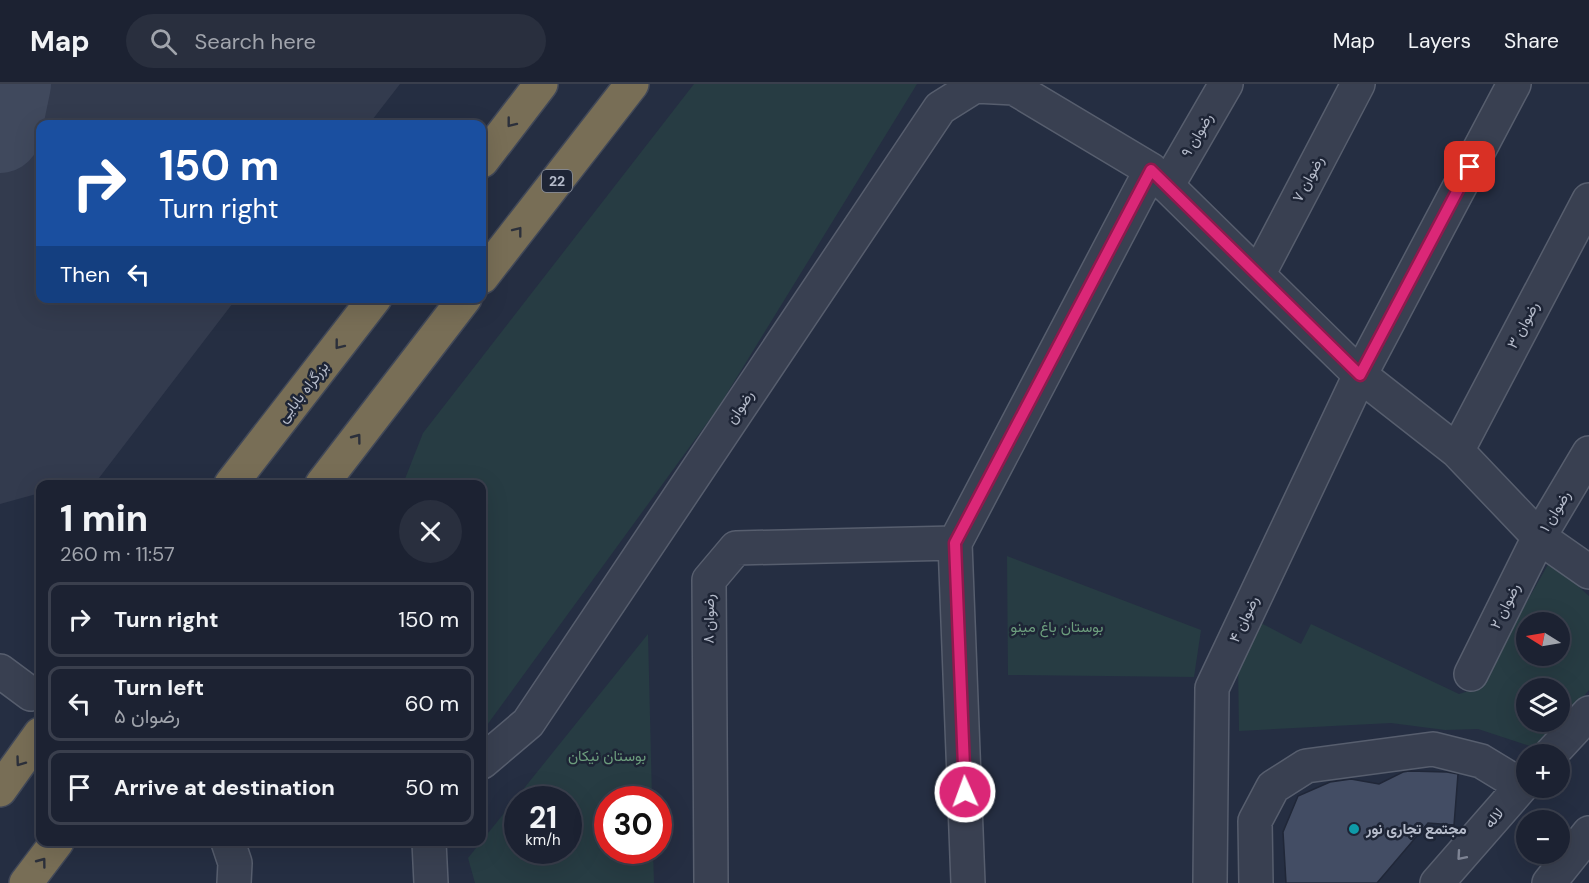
<!DOCTYPE html>
<html lang="en">
<head>
<meta charset="utf-8">
<style>
	:root { --surface:#1c2232; --page:#292f3e; --text:#f1f3f6; --muted:#a0a4ac; --line:#3a3f4d }
	body { margin:0; font-family:"DM Sans",Vazirmatn,sans-serif; background:var(--page); color:var(--text); height:100vh; display:flex; flex-direction:column; font-size:22px; white-space:nowrap }
	* { box-sizing:border-box; margin:0 }
	p { font-size:20px; color:var(--muted) }
	.icon { flex:none; width:33px; height:33px; fill:none; stroke:currentColor; stroke-width:2; stroke-linecap:round; stroke-linejoin:round }
	.map { position:relative; flex:1; overflow:hidden }
	.side { position:absolute; left:36px; top:396px; width:450px; height:366px; display:flex; flex-direction:column; background:var(--surface); border-radius:12px; box-shadow:0 6px 24px #0002,0 0 0 2px var(--line) }
	.side>* { flex:none }
	.banner { position:absolute; left:36px; top:36px; width:450px; height:183px; border-radius:12px; box-shadow:0 6px 24px #0002,0 0 0 2px var(--line); background:#1a4fa0; color:#fff; overflow:hidden }
	.needle { width:39px; rotate:281deg }
	.fabs { position:absolute; left:1516px; top:528px; display:grid; gap:12px }
	.fabs a { display:grid; place-items:center; width:54px; height:54px; border-radius:50%; background:var(--surface); box-shadow:0 6px 24px #0002,0 0 0 2px var(--line); font-size:30px }
	.speed { position:absolute; left:504px; top:702px; display:flex; gap:12px; font-size:30px; font-weight:700; text-align:center }
	.speed>* { display:grid; place-content:center; width:78px; height:78px; border-radius:50%; background:var(--surface); box-shadow:0 6px 24px #0002,0 0 0 2px var(--line); line-height:1 }
	.speed small { font-size:15px; font-weight:400 }
	.speed .limit { border:9px solid #d22; background:#fff; color:#111 }
	.pin { position:absolute; display:grid; place-items:center; width:51px; height:51px; color:#fff; margin:-26px; border-radius:12px; box-shadow:0 3px 9px #0006 }
	.me { position:absolute; width:66px; margin:-33px; rotate:358deg; stroke-linejoin:round; filter:drop-shadow(0 0 4px #0008) }
	.turn { display:flex; align-items:center; gap:21px; height:126px; padding:0 24px; font-size:27px }
	.turn .icon { width:78px; height:78px; stroke-width:2.5 }
	.turn b { display:block; font-size:42px; line-height:51px }
	.then { display:flex; align-items:center; height:57px; padding:0 24px; background:#0003; gap:12px; font-size:22px }
	.round { display:grid; place-items:center; flex:none; width:63px; height:63px; border-radius:32px; background:var(--page) }
	.summary { display:flex; align-items:center; justify-content:space-between; height:102px; padding:0 24px }
	h1 { font-size:36px; font-weight:800; line-height:45px }
	ul { padding:0; list-style:none }
	li { display:flex; align-items:center; gap:18px; height:75px; margin:0 12px 9px; padding:0 12px; border:3px solid var(--line); border-radius:12px }
	li div { flex:1 }
	li b { display:block; font-size:22px }
	li em { font-style:normal }
	header { display:flex; align-items:center; gap:36px; box-sizing:border-box; height:84px; padding:0 30px; background:var(--surface); border-bottom:2px solid var(--line) }
	header strong { font-size:28px }
	nav { display:flex; gap:33px; margin-inline-start:auto; font-size:21px }
	.search { width:420px; height:54px; background:var(--page); display:flex; align-items:center; gap:15px; box-sizing:border-box; padding:0 21px; border-radius:33px; color:var(--muted); font-size:22px }
	.map>svg:first-child { display:block }
	.airport { fill:#333b4e }
	.green { fill:#273c43; fill-rule:evenodd }
	.lines { fill:none; stroke-linecap:round; stroke-linejoin:round }
	.taxiway { stroke:#40495d; stroke-width:82 }
	.building { fill:#434d64; stroke:#202738; stroke-width:1.5 }
	.minor-casing { stroke:#575e6e; stroke-width:36 }
	.highway-casing { stroke:#414858; stroke-width:36 }
	.minor { stroke:#394051; stroke-width:33 }
	.highway { stroke:#786e56; stroke-width:33 }
	.oneway { stroke:#2c303b }
	.oneway2 { stroke:#7e8494 }
	.route-casing { stroke:#8e194d; stroke-width:15 }
	.route { stroke:#db2777; stroke-width:10 }
	.culture-dot { fill:#0f9aa8; stroke:#1e2536; stroke-width:2 }
	.labels { text-anchor:middle; stroke-width:5; stroke-linejoin:round; paint-order:stroke }
	.shield { fill:#1e2536; stroke:#888f9e; stroke-width:1.5 }
	.shield-label { font-size:14px; font-weight:bold; fill:#b6bccb }
	.street-label { font-size:15px; fill:#b6bccb; stroke:#1e2536 }
	.park-label { font-size:15px; fill:#6c9d7d; stroke:#1e2536 }
	.poi-label { font-size:15px; font-weight:bold; fill:#b6bccb; stroke:#1e2536; text-anchor:start }
</style>
</head>
<body>
<header>
<strong>Map</strong>
<div class="search"><svg class="icon" aria-label="search" viewBox="0 0 24 24"><circle cx="10" cy="10" r="6"/><path d="M15 15l6 6"/></svg>Search here</div>
<nav><a>Map</a><a>Layers</a><a>Share</a></nav>
</header>
<div class="map">
<svg width="1589" height="799" viewBox="0 0 1589 799">
	<rect width="100%" height="100%" fill="#252e42"/>
	<path class="airport" d="M0,0h400l-31,40h-329v174l196,1 -137,179 -26,6h-33v9l-40,11z"/>
	<path class="green" d="M694,0h223l-199,324 -236,324v-248h-79l20,-51z
		M1007,472l194,74 -7,47 -186,-2z
		M1550,477l39,35v94l-50,59 -61,-20 -33,1 -54,-7 -152,8 -1,-69 19,-41 44,23 10,-20 148,70 19,-6zM1527,538h33v34h-33zM1527,604h33v34h-33z
		M648,550l4,165 -44,1v50l45,1 1,32h-179l-7,-25zM518,716h50v50h-50z"/>
	<g class="lines">
		<path class="taxiway" d="M0,48l10,-48"/>
	</g>
	<path class="building" d="M1409,687l38,1 11,2 -4,51 -26,-2 -51,60h-91l-3,-51 15,-36 32,-14 21,-3 28,5 24,-12z"/>
	<g class="lines">
		<g class="minor-casing">
			<path id="minor" d="M1167,102l59,-102
				M1258,191l100,-191
				M1457,367l132,-251
				M0,587l31,23
				M1471,590l68,-137 50,-84
				M1551,670l38,-41
				M482,678l46,-39 412,-615 35,-22 39,2 137,82 209,205 97,76 82,86 50,35
				M228,758l7,21 -1,20
				M429,758l2,41
				M711,799l-2,-303 27,-32 219,-5
				M968,799l-13,-340 196,-373
				M1210,799l2,-195 148,-313 154,-291
				M1256,799l-1,-62 18,-34 33,-21 127,-17 48,12 41,25
				M1437,799l90,-103
				M1549,799l40,-50"/>
		</g>
		<g class="highway-casing">
			<path id="highway" d="M482,77l59,-77
				M482,193l150,-193
				M231,400l144,-186
				M322,400l143,-186
				M0,706l40,-56
				M26,799l31,-41"/>
		</g>
		<use href="#minor" class="minor"/>
		<use href="#highway" class="highway"/>
	</g>
	<defs><path id="oneway-chevron" d="M-2-3.5L2.5 0L-2 3.5" fill="none" stroke-width="1.6" stroke-linecap="round" stroke-linejoin="round" transform="scale(1.5)"/></defs>
	<g class="oneway">
		<use href="#oneway-chevron" transform="translate(511 39) rotate(128)"/>
		<use href="#oneway-chevron" transform="translate(518 147) rotate(-52)"/>
		<use href="#oneway-chevron" transform="translate(339 261) rotate(128)"/>
		<use href="#oneway-chevron" transform="translate(357 354) rotate(-53)"/>
		<use href="#oneway-chevron" transform="translate(20 678) rotate(126)"/>
		<use href="#oneway-chevron" transform="translate(42 778) rotate(-53)"/>
	</g>
	<use class="oneway2" href="#oneway-chevron" transform="translate(1461 772) rotate(131)"/>
	<g class="lines">
		<g class="route-casing">
			<path id="route" d="M965,708l-10,-249 196,-373 209,205 110,-208"/>
		</g>
		<use href="#route" class="route"/>
	</g>
	<circle class="culture-dot" cx="1354" cy="745" r="6"/>
	<g class="labels">
		<rect class="shield" x="542" y="86" width="30" height="22" rx="4.5"/>
		<g class="shield-label">
			<text x="557" y="102">22</text>
		</g>
		<g class="street-label">
			<text transform="translate(1197 51) rotate(-60)" y="5">رضوان ۹</text>
			<text transform="translate(1308 95) rotate(-62)" y="5">رضوان ۷</text>
			<text transform="translate(1523 241) rotate(-62)" y="5">رضوان ۳</text>
			<text transform="translate(303 308) rotate(-52)" y="5">بزرگراه بابایی</text>
			<text transform="translate(740 323) rotate(-56)" y="5">رضوان</text>
			<text transform="translate(1555 427) rotate(-59)" y="5">رضوان ۱</text>
			<text transform="translate(1505 522) rotate(-64)" y="5">رضوان ۲</text>
			<text transform="translate(709 535) rotate(-90)" y="5">رضوان ۸</text>
			<text transform="translate(1244 535) rotate(-65)" y="5">رضوان ۴</text>
			<text transform="translate(1494 734) rotate(-49)" y="5">لاله</text>
		</g>
		<g class="park-label">
			<text x="1057" y="548">بوستان باغ مینو</text>
			<text x="607" y="677">بوستان نیکان</text>
		</g>
		<g class="poi-label">
			<text x="1366" y="750">مجتمع تجاری نور</text>
		</g>
	</g>
</svg>
<div class="fabs">
<a><svg class="needle" viewBox="-14 -14 28 28"><path d="M0-13l5 13h-10z" fill="#e53935"/><path d="M0 13l5-13h-10z" fill="#a0a4ac"/></svg></a>
<a><svg class="icon" aria-label="layers" viewBox="0 0 24 24"><path d="M12 4l9 5-9 5-9-5zM3 14l9 5 9-5"/></svg></a>
<a>+</a>
<a>−</a>
</div>
<div class="speed"><div>21<small>km/h</small></div><div class="limit">30</div></div>
<div class="pin" style="left:1470px;top:83px;background:#d93025"><svg class="icon" aria-label="arrive" viewBox="0 0 24 24"><path d="M6 21V4h12l-3 4 3 4H6"/></svg></div>
<svg class="me" style="left:965px;top:708px" viewBox="-20 -20 40 40"><circle r="17" fill="#db2777" stroke="#fff" stroke-width="3"/><path d="M0-11L8 9 0 5-8 9z" fill="#fff"/></svg>
<div class="banner">
<div class="turn"><svg class="icon" aria-label="right" viewBox="0 0 24 24"><path d="M7 20v-9h11M14 6l5 5-5 5"/></svg><div><b>150 m</b>Turn right</div></div>
<div class="then">Then<svg class="icon" aria-label="left" viewBox="0 0 24 24"><path d="M17 20v-9H6M10 6l-5 5 5 5"/></svg></div>
</div>
<section class="side">
<div class="summary"><div><h1>1 min</h1><p>260 m · 11:57</p></div><a class="round"><svg class="icon" aria-label="close" viewBox="0 0 24 24"><path d="M6 6l12 12M18 6L6 18"/></svg></a></div>
<ul>
<li><svg class="icon" aria-label="right" viewBox="0 0 24 24"><path d="M7 20v-9h11M14 6l5 5-5 5"/></svg><div><b>Turn right</b></div><em>150 m</em></li>
<li><svg class="icon" aria-label="left" viewBox="0 0 24 24"><path d="M17 20v-9H6M10 6l-5 5 5 5"/></svg><div><b>Turn left</b><p>رضوان ۵</p></div><em>60 m</em></li>
<li><svg class="icon" aria-label="arrive" viewBox="0 0 24 24"><path d="M6 21V4h12l-3 4 3 4H6"/></svg><div><b>Arrive at destination</b></div><em>50 m</em></li>
</ul>
</section>
</div>
</body>
</html>
